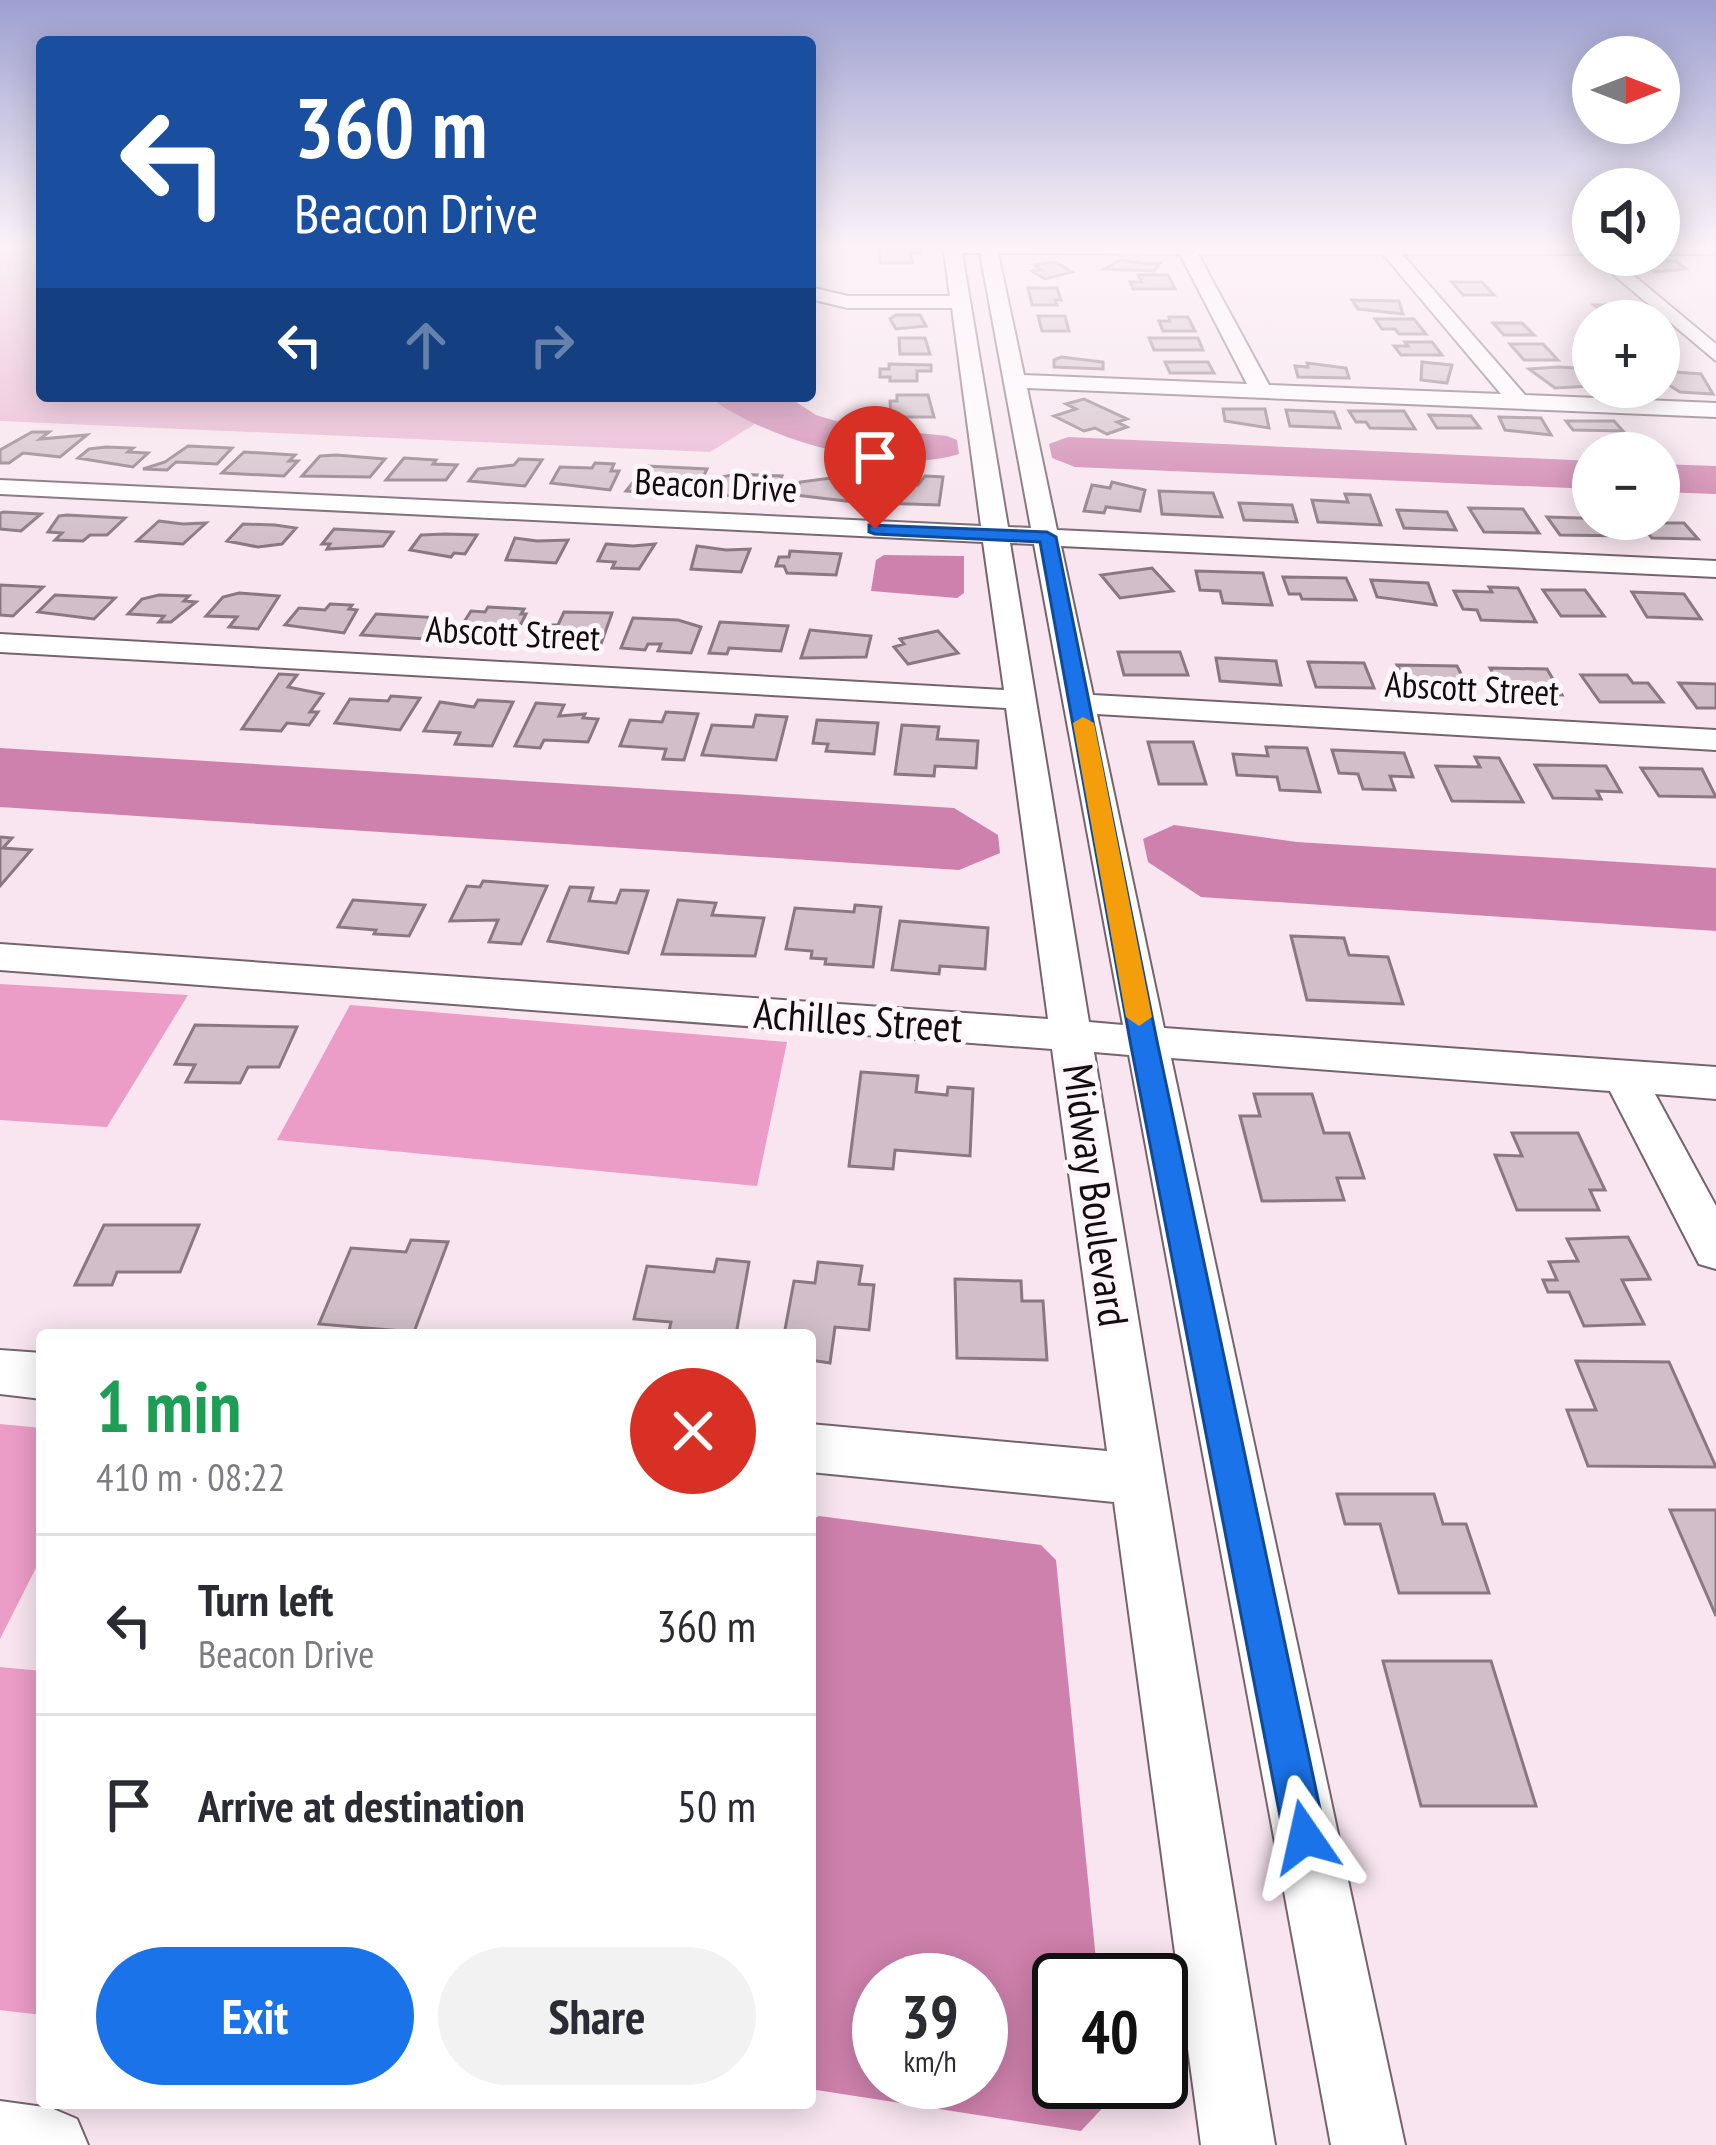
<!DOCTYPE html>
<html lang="en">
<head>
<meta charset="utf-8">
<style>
	:root { --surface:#fff; --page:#f2f2f3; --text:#2b2b33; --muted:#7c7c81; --line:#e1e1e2; --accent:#1a73e8 }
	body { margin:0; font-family:"PT Sans Narrow",sans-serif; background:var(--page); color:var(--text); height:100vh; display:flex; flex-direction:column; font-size:45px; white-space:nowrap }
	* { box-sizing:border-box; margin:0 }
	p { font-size:39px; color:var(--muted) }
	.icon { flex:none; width:66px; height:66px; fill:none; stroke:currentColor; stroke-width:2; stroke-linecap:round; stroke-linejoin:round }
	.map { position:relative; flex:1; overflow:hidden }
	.sheet { position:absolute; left:36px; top:1329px; width:780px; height:780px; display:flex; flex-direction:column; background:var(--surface); border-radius:12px; box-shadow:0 6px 30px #0003 }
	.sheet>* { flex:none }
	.banner { position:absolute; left:36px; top:36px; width:780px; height:366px; border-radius:12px; box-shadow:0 6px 30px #0003; background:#1a4fa0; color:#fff; overflow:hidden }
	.needle { width:78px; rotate:90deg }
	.buttons { position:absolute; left:1572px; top:36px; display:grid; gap:24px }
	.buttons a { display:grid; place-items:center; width:108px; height:108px; border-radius:50%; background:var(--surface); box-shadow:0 6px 30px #0003; font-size:60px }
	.speed { position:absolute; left:852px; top:1953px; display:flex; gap:24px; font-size:60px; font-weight:700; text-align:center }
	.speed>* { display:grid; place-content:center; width:156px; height:156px; border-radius:50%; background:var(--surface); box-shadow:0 6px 30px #0003; line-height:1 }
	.speed small { font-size:30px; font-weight:400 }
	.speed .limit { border:6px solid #111; border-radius:18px; background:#fff; color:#111 }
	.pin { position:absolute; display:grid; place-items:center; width:102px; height:102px; color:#fff; margin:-123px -51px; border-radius:50% 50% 50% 0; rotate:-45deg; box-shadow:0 0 12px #0007 }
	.pin .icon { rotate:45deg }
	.me { position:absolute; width:132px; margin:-66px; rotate:349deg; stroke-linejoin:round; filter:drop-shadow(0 0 9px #0008) }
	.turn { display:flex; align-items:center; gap:42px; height:252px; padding:0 60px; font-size:54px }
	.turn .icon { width:156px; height:156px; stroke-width:2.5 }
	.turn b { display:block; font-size:84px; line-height:102px }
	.lanes { display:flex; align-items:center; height:114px; padding:0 60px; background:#0003; justify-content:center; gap:60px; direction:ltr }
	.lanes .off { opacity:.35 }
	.round { display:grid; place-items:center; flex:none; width:126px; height:126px; border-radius:63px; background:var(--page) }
	.summary { display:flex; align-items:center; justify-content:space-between; height:204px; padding:0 60px }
	h1 { font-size:72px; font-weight:800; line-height:90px; color:#1e9e55 }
	.cta { display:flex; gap:24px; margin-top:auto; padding:24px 60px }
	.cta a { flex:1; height:138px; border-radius:72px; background:var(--accent); color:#fff; font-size:48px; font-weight:800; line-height:138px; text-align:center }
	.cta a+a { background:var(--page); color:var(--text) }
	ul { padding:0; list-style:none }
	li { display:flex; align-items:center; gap:36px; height:180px; padding:0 60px; border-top:3px solid var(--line) }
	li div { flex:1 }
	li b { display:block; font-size:45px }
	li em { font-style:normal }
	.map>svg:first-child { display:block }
	.green { fill:#e7b2ce }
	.forest { fill:#eb9cc7 }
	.water { fill:#ce81ac; fill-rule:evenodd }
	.building { fill:#d1bec8; stroke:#897881; stroke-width:3 }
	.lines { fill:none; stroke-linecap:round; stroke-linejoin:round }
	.minor-casing { stroke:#75646d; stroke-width:4 }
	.minor { fill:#fff; fill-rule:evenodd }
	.route { fill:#1a73e8; stroke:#114b97; stroke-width:3 }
	.slow { fill:#f59e0b }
	.labels { text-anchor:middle; stroke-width:10; stroke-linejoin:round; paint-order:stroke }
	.far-street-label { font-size:36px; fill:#120c0f; stroke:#fef6fa }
	.street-label { font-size:42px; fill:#120c0f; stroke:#fef6fa }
</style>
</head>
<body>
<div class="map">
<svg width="1716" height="2145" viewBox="0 0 1716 2145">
	<rect width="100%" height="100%" fill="#f8e5ef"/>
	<path class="green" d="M19,245h23v151h666l47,28 -45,28 -710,-31v-169z"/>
	<path class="forest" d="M0,984l187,11h1l-81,132 -107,-7z
		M350,1005l437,37 -30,144 -480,-46z
		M0,1424l42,4v128l-42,83z
		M0,1667l42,4v344l-42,-5z"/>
	<path class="water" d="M708,396h79l29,19 37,11 94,10 10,4 2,14c-68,22 -197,-15 -251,-58z
		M1068,437l525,24v28l-518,-22 -23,-9 -3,-14z
		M1659,464l57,2v28l-57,-2z
		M884,555l80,1v37l-7,5 -86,-7 5,-31z
		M0,748l954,60 44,27 2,18 -41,17 -959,-63z
		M1174,825l123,17 419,26v63l-515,-34 -53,-35 -5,-23z
		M819,1516l222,29 15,15 42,420h-39v102h49l2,18 -29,31 -271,-42v-568zM879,1980h102v102h-102z"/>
	<path class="building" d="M879,248h40l1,5h-9l1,10h-32z
		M1120,260l28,4 12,-1 -6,8 -50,-2z
		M1641,261h35l10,8 -32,3z
		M1056,262l16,10 -27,7 -13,-8 10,-1 -7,-5z
		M1138,275h30l7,14h-42l-3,-7h12z
		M1452,282h30l12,13h-31z
		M1028,288h29l4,12h-6l2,5h-25z
		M1352,300l47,1 4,13 -45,-5z
		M1594,305h28l15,13h-28z
		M896,315h24l6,11 -30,3 -6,-10z
		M1038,316h27l4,15h-27z
		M1169,317h19l7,14h-32l-4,-10h11z
		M1375,319h39l12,15h-27l-4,-5h-13z
		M1493,323h29l12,12h-30z
		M899,338h26l5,16h-30z
		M1149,338h49l5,12h-49z
		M1405,342h27l10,13h-41l-7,-9h14z
		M1510,344h33l15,16h-34z
		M1061,357l42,5v7l-49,-2v-7z
		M1165,362h43l6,11h-44z
		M1422,362l30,3 -5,18 -26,-3z
		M1307,363l39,5 3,10 -51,-1 -3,-11 13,1z
		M889,364l42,1v6h-14v10h-27v-4h-10v-8h9z
		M1558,367l16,1 19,18 -38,2 -26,-19z
		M1662,371l39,3 12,20 -33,-2 -11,-7z
		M897,395h31l6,22h-43l-1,-16h7z
		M1084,399l43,20 -10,3 10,5 -20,7 -12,-6 -11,3 -30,-15 22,-7 -10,-5z
		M1223,409h42l4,19 -44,-7z
		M1286,410l48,2 6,16 -50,-2z
		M1349,411h55l11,18 -45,-1 -4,-6h-10z
		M1429,415l42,1 9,12h-43z
		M1499,417l42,1 10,17 -46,-5z
		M1566,421h48l9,10 -50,-1z
		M32,432h17l-9,7 47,-4 -27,22 -37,-4 -14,10h-9v-13z
		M188,446l44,2 -15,16 -41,-2 -9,8 -24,-1 22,-7z
		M106,447l27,1 -5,4 20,1 -15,14 -55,-9 11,-9z
		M244,452l51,3 -6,6h9l-14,15 -62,-3z
		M320,456l16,-1 49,4 -15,18 -68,-1z
		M404,458l32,2 -3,4 24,1 -11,15h-60z
		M519,459l23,1 -17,26 -56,-5 9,-12 36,-4z
		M595,463l19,1 -3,7h8l-9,19 -59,-7 9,-16 32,1z
		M646,466l61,3 -8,17 -42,-2 -5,9 -26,-2z
		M736,474l46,2 -8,22 -58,-3 6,-18z
		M925,476l18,1 -4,28 -60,-2 4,-20 35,2z
		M831,478l37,2 -5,23 -68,-8 5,-13z
		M1112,482l33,8 -5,21 -34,-4 -2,6 -20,-2 8,-26 18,3z
		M1159,491l54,2 9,24 -60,-3z
		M1345,494l25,1 11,30 -63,-3 -6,-22 36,2z
		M1239,503l53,2 5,17 -53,-2z
		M1469,508l54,1 16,24 -55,-1z
		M1397,510l50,2 9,18 -52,-2z
		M0,513l4,-1 37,2 -20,17 -21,-2z
		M59,516l8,-1 58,3 -18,17h-17l-7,6 -28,-1 7,-7 -14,-1z
		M1547,517l65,2 14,17 -66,-1z
		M159,521l24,3 23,-1 -23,21 -46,-3z
		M1639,523h45l14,16 -46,-1z
		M243,524l32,1 21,3 -14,16 -24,3 -31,-6z
		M334,529l59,3 -10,14 -56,3 3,-5h-8z
		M421,535l24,-1 32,1 -12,19 -11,-1 -3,4 -41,-7z
		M515,538l22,3 31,-1 -12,23 -50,-3z
		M606,544l27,2 22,-2 -16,25 -27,-1 3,-6 -17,-1z
		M697,546l29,4 24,-1 -9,23 -50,-3z
		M790,551l51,3 -5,21 -49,-2 -3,-7h-8l3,-9h10z
		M1152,568l21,23 -53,7 -19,-23z
		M1196,571l67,2 9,32 -49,-2 -3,-12 -20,-1z
		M1283,577l63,1 10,22 -54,-1 -2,-5h-11z
		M1371,580l57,3 8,22 -59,-8z
		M0,585l43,2 -30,29 -13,-1z
		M1489,587l29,1 18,34 -55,-2 -4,-10 -14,-1 -9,-18 38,1z
		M1543,590h42l19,26h-43z
		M1632,592l52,2 17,25 -54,-2z
		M239,593l40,3 -21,33 -29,-2 8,-10 -31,-1 17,-19z
		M55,595l60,3 -21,21 -56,-7z
		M159,595l30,1 -5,5 12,1 -25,20h-12l5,-6 -36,-2 14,-15z
		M330,604l22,1 -3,4 8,1 -13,23 -59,-8 14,-17 26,2z
		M488,607l36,2 -3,5h5l-15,29 -23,-2 5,-9 -34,-2 12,-19 14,1z
		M564,612l48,1 -12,34 -60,-5 8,-17h10z
		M376,614l64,4 -14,21 -65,-4z
		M633,618l45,2 23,7 -10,26 -33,-2 3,-7h-13l-3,6 -24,-2z
		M720,622l68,4 -7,25 -52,-3 -2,6 -18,-1z
		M810,630l61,6 -5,21 -65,1z
		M938,631l20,22 -50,11 -14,-17 10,-3 -4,-5z
		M1118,652h62l8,23h-64z
		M1216,658l60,3 5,24 -61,-4z
		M1308,662l56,1 10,25 -58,-1z
		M1397,665l60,1 14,27 -61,-1z
		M1490,668l57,1 15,26 -58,-2z
		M279,674l18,1 -9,12 35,7 -13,18h8l-9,13 -22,-2 -6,8 -39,-2z
		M1581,675h46l6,8h15l15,19h-63z
		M1679,683l37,1v24h-19z
		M391,696l29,2 -20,32 -65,-7 15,-24 38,2z
		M478,700l35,2 -21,44 -37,-2 5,-11 -36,-2 16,-29 34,5z
		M536,703l28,2 -5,11 26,-2 -2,4 15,1 -10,23 -44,-2 -4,8 -25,-2z
		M666,712l32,2 -14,46 -21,-1 3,-10 -46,-3 10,-26 32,2z
		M756,715l31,2 -11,43 -74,-5 10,-30 41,2z
		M817,720l61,3 -4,31 -48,-3 2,-7 -15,-1z
		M902,725l37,2 -2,12 41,2 -2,27 -41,-2 -1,10 -39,-2z
		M1148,742h45l13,42h-47z
		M1266,747l41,1 13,44 -40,-2 -3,-13 -40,-2 -4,-21 35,2z
		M1332,750l72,3 9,24 -23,-1 5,14 -32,-1 -5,-15 -19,-1z
		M1475,757l24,1 24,44 -71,-1 -16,-35 44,1z
		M1535,765l71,1 15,26 -24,-1 4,8 -48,-1z
		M1641,768l61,1 14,28 -57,-1z
		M0,837l12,1 -9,10 28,2 -31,36z
		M483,881l64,5 -26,58 -32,-2 9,-22 -48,1 17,-35 13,1z
		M570,887l23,1 -4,13 27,2 5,-13 27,1 -20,62 -80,-12z
		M353,900l72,5 -16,31 -35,-2 2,-4 -38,-3z
		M678,900l38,3 -4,12 52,3 -9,38 -93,-2z
		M855,905l26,2 -8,60 -48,-3 1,-5 -15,-1 1,-7 -26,-2 9,-41 59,4z
		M900,921l88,7 -3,41 -45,-3 -1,8 -47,-4z
		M1291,936l53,2 5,17 39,2 15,47 -96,-4z
		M195,1025l102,2 -18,40h-31l-8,16 -54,-1 9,-17 -20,-1z
		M861,1072l57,4 -2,16 31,3 1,-8 25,2 -3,67 -75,-6 -2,19 -44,-3z
		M1254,1094h58l12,39h25l15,45h-27l7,22 -82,1 -22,-85h20z
		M1512,1133h66l27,57h-15l9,20h-82l-22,-55 27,1z
		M104,1225h95l-19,47h-63l-5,13h-37z
		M1628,1237l22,42 -28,1 22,44 -60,2 -15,-34h-21l-5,-12h14l-8,-18 29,-1 -11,-22z
		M411,1240l37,2 -34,90 -95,-8 32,-76 55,4z
		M717,1259l32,3 -13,73h-68l3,-13 -37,-3 13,-53 67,6z
		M818,1262l44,4 -3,18 15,1 -5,45 -34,-3 -5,36 -20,-3v-25h-26l10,-54 21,2z
		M955,1279l66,2 1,20h21l4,59 -90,-2z
		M1576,1361l93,1 47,105 -128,-1 -21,-56h29z
		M1337,1494h97l9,30h23l23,69h-90l-19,-69h-35z
		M1670,1510h46v106z
		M1383,1661h108l45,145h-115z"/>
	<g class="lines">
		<g class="minor-casing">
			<path id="minor" d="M943,245h650v10h16l107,89v17l-127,-107h-187l123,141 191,8v14l-689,-29 30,142 659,31v16l-655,-31 32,149 623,35v20l-619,-36 67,314 552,39v32l-61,-5 61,112v63l-17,-5 -89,-173 -439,-33 234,1087h-74l-202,-1090 -35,-3 181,1093h-74l-87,-643 -304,-30v-48l297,27 -55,-402 -1052,-79v-26l1048,75 -42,-311 -1006,-56v-18l1004,56 -21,-148 -983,-48v-14l981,46 -29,-218h-104l-38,-9v-12l38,9h102zM962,253h18l51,275 -23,-1zM998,253l182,1 67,130 -223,-9zM1198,254h185l118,140 -232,-9zM1010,543l24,1 89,481 -34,-3z
				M1659,245h57v9h-57z
				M0,1350l42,3v46l-42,-5z
				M0,2101l51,7 26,11 11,26h-88z"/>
		</g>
		<use href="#minor" class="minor"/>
	</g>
	<linearGradient id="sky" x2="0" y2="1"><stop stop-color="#9da0d0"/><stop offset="0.45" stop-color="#fcf3f8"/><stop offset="1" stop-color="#fcf3f8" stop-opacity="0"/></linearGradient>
	<rect width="1716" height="545" fill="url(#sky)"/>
	<path class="route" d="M869,525l178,7 9,5 101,504 169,796 -6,15 -15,6 -14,-6 -7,-15 -154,-796 -90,-499 -165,-8 -6,-2z"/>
	<path class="slow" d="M1083,717l11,6 58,294 -13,9 -13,-9 -53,-294z"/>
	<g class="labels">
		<g class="far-street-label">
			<text transform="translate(716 485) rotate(3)" y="13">Beacon Drive</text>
			<text transform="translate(513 633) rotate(3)" y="13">Abscott Street</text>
			<text transform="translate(1472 688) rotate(3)" y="13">Abscott Street</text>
		</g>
		<g class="street-label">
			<text transform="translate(858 1020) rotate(4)" y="15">Achilles Street</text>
			<text transform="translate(1096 1195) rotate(82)" y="15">Midway Boulevard</text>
		</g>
	</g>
</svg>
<div class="buttons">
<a><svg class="needle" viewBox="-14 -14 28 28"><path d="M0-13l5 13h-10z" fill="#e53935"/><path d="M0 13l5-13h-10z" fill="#7c7c81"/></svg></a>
<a><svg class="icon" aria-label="sound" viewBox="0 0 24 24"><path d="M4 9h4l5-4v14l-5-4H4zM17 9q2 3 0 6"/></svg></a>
<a>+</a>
<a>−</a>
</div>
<div class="speed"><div>39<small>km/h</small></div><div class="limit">40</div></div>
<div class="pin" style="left:875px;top:529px;background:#d93025"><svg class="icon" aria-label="arrive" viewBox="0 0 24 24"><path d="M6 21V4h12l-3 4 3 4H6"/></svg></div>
<svg class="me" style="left:1305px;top:1837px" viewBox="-20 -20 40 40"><path d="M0-17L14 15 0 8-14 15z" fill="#1a73e8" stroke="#fff" stroke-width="4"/></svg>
<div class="banner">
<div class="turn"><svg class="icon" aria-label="left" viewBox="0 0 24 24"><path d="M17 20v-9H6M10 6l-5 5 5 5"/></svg><div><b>360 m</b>Beacon Drive</div></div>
<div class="lanes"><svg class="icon" aria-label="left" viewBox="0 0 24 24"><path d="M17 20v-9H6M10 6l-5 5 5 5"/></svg><svg class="icon off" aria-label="ahead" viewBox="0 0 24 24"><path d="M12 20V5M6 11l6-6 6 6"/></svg><svg class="icon off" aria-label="right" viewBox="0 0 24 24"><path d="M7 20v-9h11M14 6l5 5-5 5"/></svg></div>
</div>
<section class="sheet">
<div class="summary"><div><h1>1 min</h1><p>410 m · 08:22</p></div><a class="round" style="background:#d93025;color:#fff"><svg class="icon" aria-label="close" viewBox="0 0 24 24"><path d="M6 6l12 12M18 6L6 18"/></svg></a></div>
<ul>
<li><svg class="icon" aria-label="left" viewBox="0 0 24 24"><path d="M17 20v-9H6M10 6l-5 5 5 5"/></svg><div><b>Turn left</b><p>Beacon Drive</p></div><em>360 m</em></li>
<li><svg class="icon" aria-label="arrive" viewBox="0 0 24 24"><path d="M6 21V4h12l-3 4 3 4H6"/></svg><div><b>Arrive at destination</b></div><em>50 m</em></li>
</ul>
<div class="cta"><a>Exit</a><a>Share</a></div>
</section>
</div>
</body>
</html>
